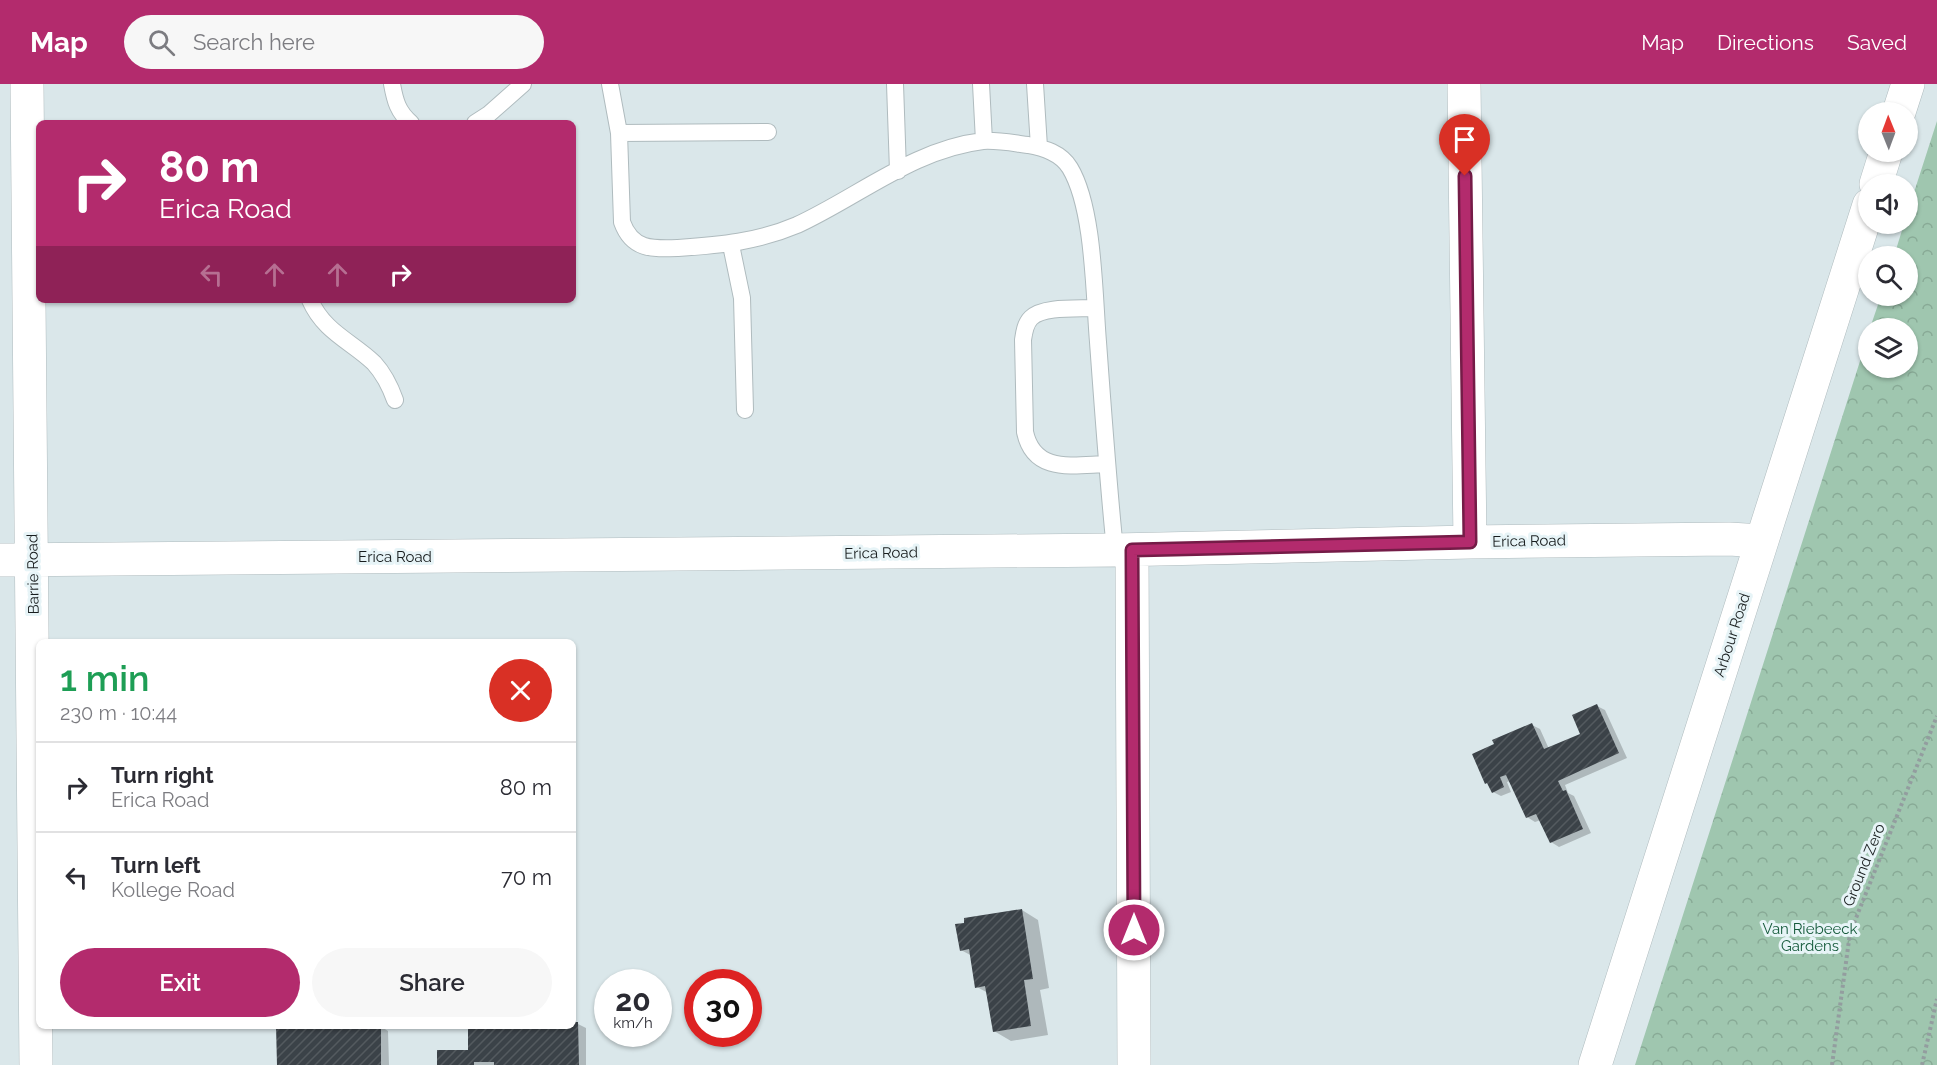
<!DOCTYPE html>
<html lang="en">
<head>
<meta charset="utf-8">
<style>
	:root { --surface:#fff; --page:#f7f7f7; --text:#2b2b33; --muted:#7c7c81; --line:#e1e1e2; --accent:#b32b6d }
	body { margin:0; font-family:Raleway,sans-serif; background:var(--page); color:var(--text); height:100vh; display:flex; flex-direction:column; font-size:22px; white-space:nowrap }
	* { box-sizing:border-box; margin:0 }
	p { font-size:20px; color:var(--muted) }
	.icon { flex:none; width:33px; height:33px; fill:none; stroke:currentColor; stroke-width:2; stroke-linecap:round; stroke-linejoin:round }
	.map { position:relative; flex:1; overflow:hidden }
	.side { position:absolute; left:36px; top:555px; width:540px; height:390px; display:flex; flex-direction:column; background:var(--surface); border-radius:9px; box-shadow:0 2px 4px #0004 }
	.side>* { flex:none }
	.hud { position:absolute; left:36px; top:36px; width:540px; height:183px; border-radius:9px; box-shadow:0 2px 4px #0004; background:#b32b6d; color:#fff; overflow:hidden }
	.needle { width:39px; rotate:359deg }
	.tools { position:absolute; left:1858px; top:18px; display:grid; gap:12px }
	.tools a { display:grid; place-items:center; width:60px; height:60px; border-radius:50%; background:var(--surface); box-shadow:0 2px 4px #0004; font-size:30px }
	.speed { position:absolute; left:594px; top:885px; display:flex; gap:12px; font-size:30px; font-weight:700; text-align:center }
	.speed>* { display:grid; place-content:center; width:78px; height:78px; border-radius:50%; background:var(--surface); box-shadow:0 2px 4px #0004; line-height:1 }
	.speed small { font-size:15px; font-weight:400 }
	.speed .limit { border:9px solid #d22; background:#fff; color:#111 }
	.pin { position:absolute; display:grid; place-items:center; width:51px; height:51px; color:#fff; margin:-62px -26px; border-radius:50% 50% 50% 0; rotate:-45deg; box-shadow:0 0 6px #0007 }
	.pin .icon { rotate:45deg }
	.me { position:absolute; width:66px; margin:-33px; rotate:0deg; stroke-linejoin:round; filter:drop-shadow(0 0 4px #0008) }
	.turn { display:flex; align-items:center; gap:21px; height:126px; padding:0 24px; font-size:27px }
	.turn .icon { width:78px; height:78px; stroke-width:2.5 }
	.turn b { display:block; font-size:42px; line-height:51px }
	.lanes { display:flex; align-items:center; height:57px; padding:0 24px; background:#0003; justify-content:center; gap:30px; direction:ltr }
	.lanes .off { opacity:.35 }
	.round { display:grid; place-items:center; flex:none; width:63px; height:63px; border-radius:32px; background:var(--page) }
	.overview { display:flex; align-items:center; justify-content:space-between; height:102px; padding:0 24px }
	h1 { font-size:36px; font-weight:600; line-height:45px; color:#1e9e55 }
	.primary-button { display:flex; gap:12px; margin-top:auto; padding:12px 24px }
	.primary-button a { flex:1; height:69px; border-radius:36px; background:var(--accent); color:#fff; font-size:24px; font-weight:600; line-height:69px; text-align:center }
	.primary-button a+a { background:var(--page); color:var(--text) }
	ul { padding:0; list-style:none }
	li { display:flex; align-items:center; gap:18px; height:90px; padding:0 24px; border-top:2px solid var(--line) }
	li div { flex:1 }
	li b { display:block; font-size:22px }
	li em { font-style:normal }
	header { display:flex; align-items:center; gap:36px; box-sizing:border-box; height:84px; padding:0 30px; background:var(--accent); color:#fff }
	header strong { font-size:28px }
	nav { display:flex; gap:33px; margin-inline-start:auto; font-size:21px }
	.search { width:420px; height:54px; background:var(--page); display:flex; align-items:center; gap:15px; box-sizing:border-box; padding:0 21px; border-radius:33px; color:var(--muted); font-size:22px }
	.map>svg:first-child { display:block }
	.park { fill:url(#park-crowns) }
	.shadow { fill:#0003 }
	.building { fill:url(#building-hatch) }
	.lines { fill:none; stroke-linecap:round; stroke-linejoin:round }
	.service-casing { stroke:#afbbbe; stroke-width:18 }
	.minor-casing { stroke:#afbbbe; stroke-width:34 }
	.path { stroke:#939d9f; stroke-width:4; stroke-dasharray:3 3; stroke-linecap:butt }
	.service { stroke:#fff; stroke-width:16 }
	.minor { stroke:#fff; stroke-width:33 }
	.route-casing { stroke:#741c47; stroke-width:15 }
	.route { stroke:#b32b6d; stroke-width:10 }
	.labels { text-anchor:middle; stroke-width:6; stroke-linejoin:round; paint-order:stroke }
	.street-label { font-size:15px; fill:#181d1e; stroke:#e7f4f7 }
	.park-label { font-size:15px; fill:#14593a; stroke:#e7f4f7 }
</style>
</head>
<body>
<header>
<strong>Map</strong>
<div class="search"><svg class="icon" aria-label="search" viewBox="0 0 24 24"><circle cx="10" cy="10" r="6"/><path d="M15 15l6 6"/></svg>Search here</div>
<nav><a>Map</a><a>Directions</a><a>Saved</a></nav>
</header>
<div class="map">
<svg width="1937" height="981" viewBox="0 0 1937 981">
	<defs>
		<pattern id="park-crowns" width="20" height="18" patternUnits="userSpaceOnUse" patternTransform="scale(1.5)"><rect width="20" height="18" fill="#9fc6af"/><path d="M2 6a3 3 0 1 1 6 0M12 15a3 3 0 1 1 6 0" fill="none" stroke="#88aa96"/></pattern>
		<pattern id="building-hatch" width="6" height="6" patternUnits="userSpaceOnUse" patternTransform="scale(1.5)"><rect width="6" height="6" fill="#3b4248"/><path d="M-1 1l2-2M0 6l6-6M5 7l2-2" fill="none" stroke="#545a5f"/></pattern>
	</defs>
	<rect width="100%" height="100%" fill="#dae7ea"/>
	<path class="park" d="M1937,37v944h-302l234,-732v35h39v-40h-38l11,-32h27v-40h-14l10,-32h4v-13z"/>
	<path class="shadow" d="M1597,622l8,4 22,48 -62,27 3,8 6,3 17,37 -32,14 -8,-5 -10,-22 -6,2 -8,-5 -17,-36 -3,1 4,10 -10,4 -8,-4 -3,-7 -4,-2 46,-58 8,4 9,20 33,-15z
		M1022,826l16,10 11,68 -9,2 8,45 -37,6 -17,-10 -6,-38 -11,-6 -5,-31 -11,-6z
		M573,940h5l8,4v37h-147l31,-13v-26h103z
		M380,942l8,5 1,34h-111z"/>
	<path class="building" d="M1597,620l22,49 -61,28 5,10 3,-1 17,39 -33,14 -14,-29 -10,4 -20,-43 -6,2 4,10 -12,6 -5,-10 -2,1 -13,-30 22,-10 -2,-4 40,-17 12,26 36,-15 -8,-19z
		M1022,825l11,70 -9,1 7,46 -38,6 -8,-46 -10,2 -6,-39 -9,2 -5,-27 9,-1v-5z
		M573,938h5l1,43h-85v-3h-20v3h-37v-15h31v-24h105z
		M276,942h105v39h-104z"/>
	<g class="lines">
		<g class="service-casing">
			<path id="service" d="M392,0c3,17 6,28 19,39
				M610,0l9,49 3,89c10,28 30,27 56,26 43,-3 79,-6 119,-23 61,-28 117,-76 186,-84 14,-1 30,2 45,4 16,3 33,8 42,23 24,40 24,126 28,174 5,69 10,139 17,208
				M895,0l3,87
				M981,0l3,57
				M1035,0l4,63
				M475,39l14,-9 34,-30
				M619,49l149,-1
				M731,161l11,53 3,112
				M310,216c14,32 41,41 64,63 10,11 16,23 21,37
				M1095,224c-17,1 -52,-2 -64,10 -6,6 -7,15 -8,22l2,92c9,42 48,33 81,32"/>
		</g>
		<g class="minor-casing">
			<path id="minor" d="M27,0l9,981
				M1464,0l6,458
				M1899,28l9,-28
				M1876,100l10,-32
				M1132,466l2,515
				M0,476l1115,-10 355,-8 259,-3 33,2
				M1595,981l274,-860"/>
		</g>
		<path class="path" d="M1832,981l18,-132 87,-217
			M1922,981l15,-66"/>
		<use href="#service" class="service"/>
		<use href="#minor" class="minor"/>
	</g>
	<g class="lines">
		<g class="route-casing">
			<path id="route" d="M1134,846l-2,-380 338,-8 -5,-366"/>
		</g>
		<use href="#route" class="route"/>
	</g>
	<g class="labels">
		<g class="street-label">
			<text transform="translate(1529 457) rotate(-1)" y="5">Erica Road</text>
			<text transform="translate(881 469) rotate(-1)" y="5">Erica Road</text>
			<text x="395" y="478">Erica Road</text>
			<text transform="translate(33 490) rotate(-91)" y="5">Barrie Road</text>
			<text transform="translate(1732 551) rotate(-72)" y="5">Arbour Road</text>
			<text transform="translate(1864 781) rotate(-68)" y="5">Ground Zero</text>
		</g>
		<g class="park-label">
			<text x="1810" y="850">Van Riebeeck<tspan x="1810" dy="17">Gardens</tspan></text>
		</g>
	</g>
</svg>
<div class="tools">
<a><svg class="needle" viewBox="-14 -14 28 28"><path d="M0-13l5 13h-10z" fill="#e53935"/><path d="M0 13l5-13h-10z" fill="#7c7c81"/></svg></a>
<a><svg class="icon" aria-label="sound" viewBox="0 0 24 24"><path d="M4 9h4l5-4v14l-5-4H4zM17 9q2 3 0 6"/></svg></a>
<a><svg class="icon" aria-label="search" viewBox="0 0 24 24"><circle cx="10" cy="10" r="6"/><path d="M15 15l6 6"/></svg></a>
<a><svg class="icon" aria-label="layers" viewBox="0 0 24 24"><path d="M12 4l9 5-9 5-9-5zM3 14l9 5 9-5"/></svg></a>
</div>
<div class="speed"><div>20<small>km/h</small></div><div class="limit">30</div></div>
<div class="pin" style="left:1465px;top:92px;background:#d93025"><svg class="icon" aria-label="arrive" viewBox="0 0 24 24"><path d="M6 21V4h12l-3 4 3 4H6"/></svg></div>
<svg class="me" style="left:1134px;top:846px" viewBox="-20 -20 40 40"><circle r="17" fill="#b32b6d" stroke="#fff" stroke-width="3"/><path d="M0-11L8 9 0 5-8 9z" fill="#fff"/></svg>
<div class="hud">
<div class="turn"><svg class="icon" aria-label="right" viewBox="0 0 24 24"><path d="M7 20v-9h11M14 6l5 5-5 5"/></svg><div><b>80 m</b>Erica Road</div></div>
<div class="lanes"><svg class="icon off" aria-label="left" viewBox="0 0 24 24"><path d="M17 20v-9H6M10 6l-5 5 5 5"/></svg><svg class="icon off" aria-label="ahead" viewBox="0 0 24 24"><path d="M12 20V5M6 11l6-6 6 6"/></svg><svg class="icon off" aria-label="ahead" viewBox="0 0 24 24"><path d="M12 20V5M6 11l6-6 6 6"/></svg><svg class="icon" aria-label="right" viewBox="0 0 24 24"><path d="M7 20v-9h11M14 6l5 5-5 5"/></svg></div>
</div>
<section class="side">
<div class="overview"><div><h1>1 min</h1><p>230 m · 10:44</p></div><a class="round" style="background:#d93025;color:#fff"><svg class="icon" aria-label="close" viewBox="0 0 24 24"><path d="M6 6l12 12M18 6L6 18"/></svg></a></div>
<ul>
<li><svg class="icon" aria-label="right" viewBox="0 0 24 24"><path d="M7 20v-9h11M14 6l5 5-5 5"/></svg><div><b>Turn right</b><p>Erica Road</p></div><em>80 m</em></li>
<li><svg class="icon" aria-label="left" viewBox="0 0 24 24"><path d="M17 20v-9H6M10 6l-5 5 5 5"/></svg><div><b>Turn left</b><p>Kollege Road</p></div><em>70 m</em></li>
</ul>
<div class="primary-button"><a>Exit</a><a>Share</a></div>
</section>
</div>
</body>
</html>
